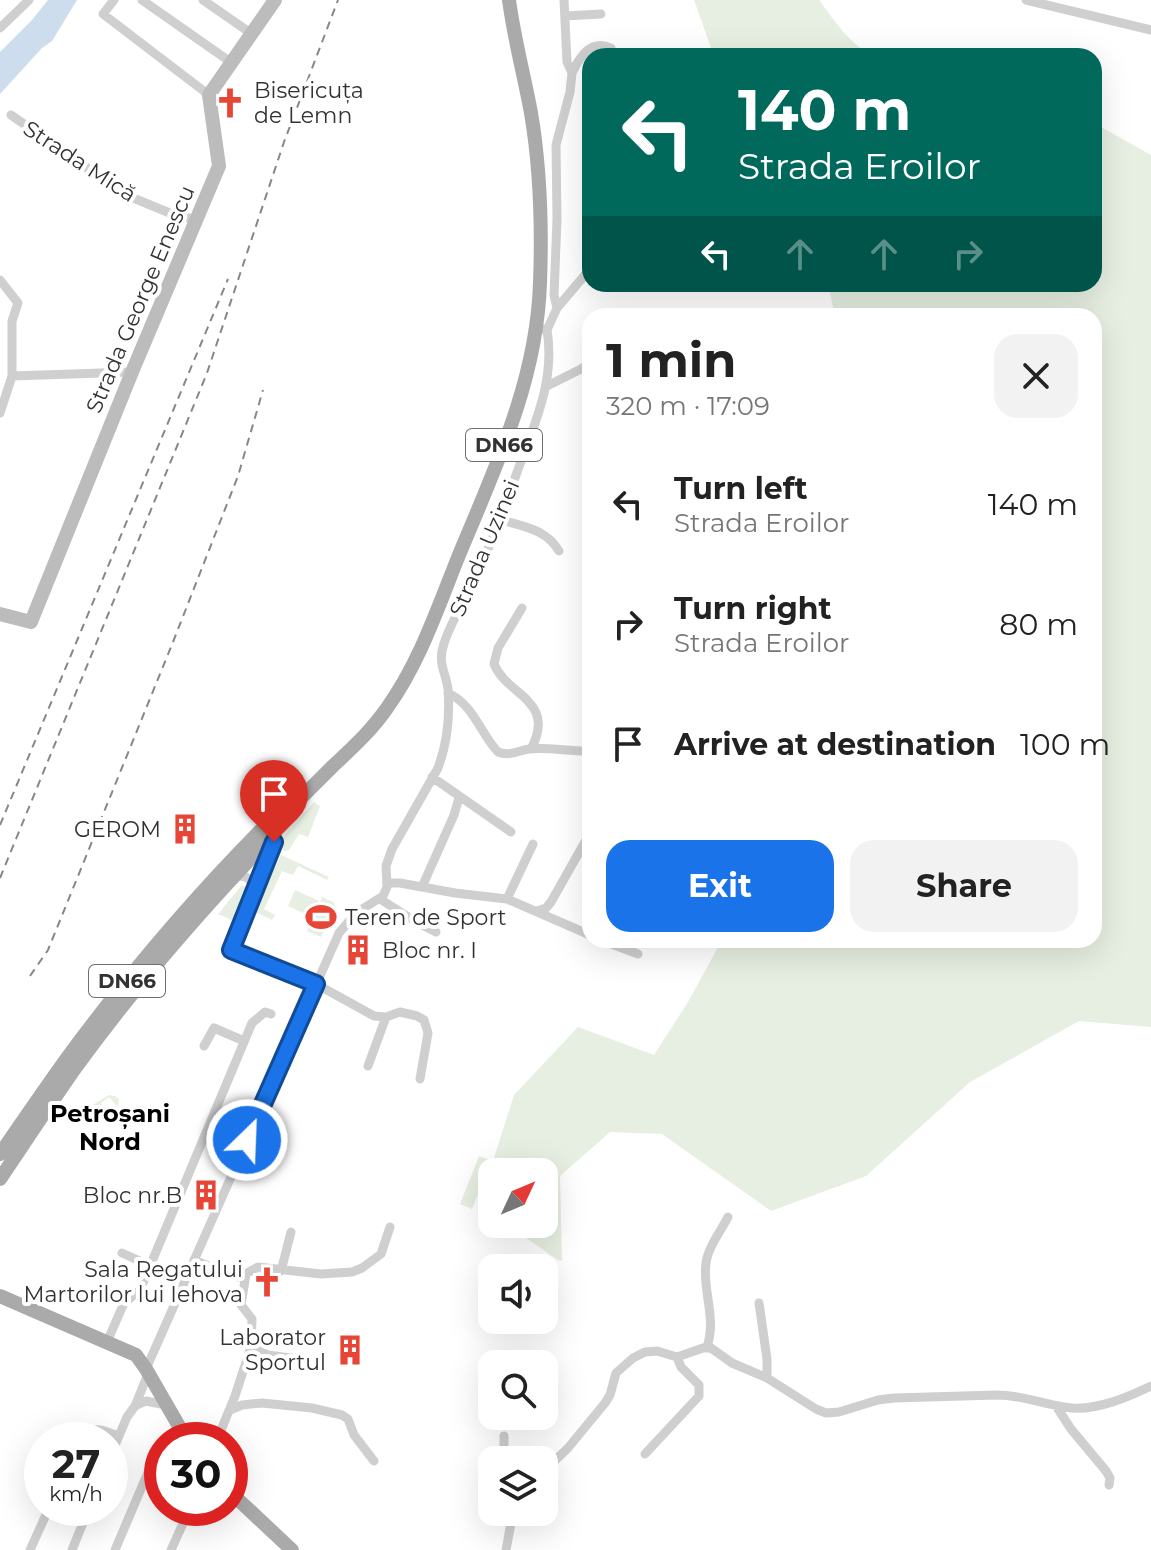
<!DOCTYPE html>
<html lang="en">
<head>
<meta charset="utf-8">
<style>
	:root { --surface:#fff; --page:#f2f2f2; --text:#222; --muted:#767676; --accent:#1a73e8 }
	body { margin:0; font-family:Montserrat,sans-serif; background:var(--page); color:var(--text); height:100vh; display:flex; flex-direction:column; font-size:30px; white-space:nowrap }
	* { box-sizing:border-box; margin:0 }
	p { font-size:26px; color:var(--muted) }
	.icon { flex:none; width:44px; height:44px; fill:none; stroke:currentColor; stroke-width:2; stroke-linecap:round; stroke-linejoin:round }
	.map { position:relative; flex:1; overflow:hidden }
	.panel { position:absolute; left:582px; top:308px; width:520px; height:640px; display:flex; flex-direction:column; background:var(--surface); border-radius:24px; box-shadow:0 8px 32px #0002 }
	.panel>* { flex:none }
	.banner { position:absolute; left:582px; top:48px; width:520px; height:244px; border-radius:24px; box-shadow:0 8px 32px #0002; background:#00695c; color:#fff; overflow:hidden }
	.needle { width:52px; rotate:46deg }
	.tools { position:absolute; left:478px; top:1158px; display:grid; gap:16px }
	.tools a { display:grid; place-items:center; width:80px; height:80px; border-radius:16px; background:var(--surface); box-shadow:0 8px 32px #0002; font-size:40px }
	.speed { position:absolute; left:24px; top:1422px; display:flex; gap:16px; font-size:40px; font-weight:700; text-align:center }
	.speed>* { display:grid; place-content:center; width:104px; height:104px; border-radius:50%; background:var(--surface); box-shadow:0 8px 32px #0002; line-height:1 }
	.speed small { font-size:20px; font-weight:400 }
	.speed .limit { border:12px solid #d22; background:#fff; color:#111 }
	.pin { position:absolute; display:grid; place-items:center; width:68px; height:68px; color:#fff; margin:-82px -34px; border-radius:50% 50% 50% 0; rotate:-45deg; box-shadow:0 0 8px #0007 }
	.pin .icon { rotate:45deg }
	.me { position:absolute; width:88px; margin:-44px; rotate:24deg; stroke-linejoin:round; filter:drop-shadow(0 0 6px #0008) }
	.turn { display:flex; align-items:center; gap:28px; height:168px; padding:0 24px; font-size:36px }
	.turn .icon { width:104px; height:104px; stroke-width:2.5 }
	.turn b { display:block; font-size:56px; line-height:68px }
	.lanes { display:flex; align-items:center; height:76px; padding:0 24px; background:#0003; justify-content:center; gap:40px; direction:ltr }
	.lanes .off { opacity:.35 }
	.round { display:grid; place-items:center; flex:none; width:84px; height:84px; border-radius:24px; background:var(--page) }
	.summary { display:flex; align-items:center; justify-content:space-between; height:136px; padding:0 24px }
	h1 { font-size:48px; font-weight:700; line-height:60px }
	.action { display:flex; gap:16px; margin-top:auto; padding:16px 24px }
	.action a { flex:1; height:92px; border-radius:24px; background:var(--accent); color:#fff; font-size:32px; font-weight:700; line-height:92px; text-align:center }
	.action a+a { background:var(--page); color:var(--text) }
	ul { padding:0; list-style:none }
	li { display:flex; align-items:center; gap:24px; height:120px; padding:0 24px }
	li div { flex:1 }
	li b { display:block; font-size:30px }
	li em { font-style:normal }
	.map>svg:first-child { display:block }
	.green { fill:#e6efe1 }
	.water { fill:#ceddee }
	.lines { fill:none; stroke-linecap:round; stroke-linejoin:round }
	.street { stroke:#cfcfcf; stroke-width:9 }
	.secondary { stroke:#bcbcbc; stroke-width:14 }
	.primary { stroke:#aaa; stroke-width:14 }
	.rail { stroke:#878787; stroke-width:2; stroke-dasharray:8 6; stroke-linecap:butt }
	.route-casing { stroke:#114b97; stroke-width:20 }
	.route { stroke:#1a73e8; stroke-width:14 }
	.labels { text-anchor:middle; stroke-width:8; stroke-linejoin:round; paint-order:stroke }
	.shield { fill:#fff; stroke:#707070; stroke-width:2 }
	.shield-label { font-size:20px; font-weight:bold; fill:#323232 }
	.poi-label { font-size:22px; fill:#323232; stroke:#fff; text-anchor:end }
	.street-label { font-size:22px; fill:#323232; stroke:#fff }
	.neighbourhood-label { font-size:24px; font-weight:bold; fill:#000; stroke:#fff }
</style>
</head>
<body>
<div class="map">
<svg width="1151" height="1550" viewBox="0 0 1151 1550">
	<rect width="100%" height="100%" fill="#fff"/>
	<path class="green" d="M694,0h125c16,21 31,46 56,56h-161z
		M1094,123l57,32v872l-72,-6 -109,61 -104,94 -95,35 -109,-77 -52,-2 -50,44 2,85 -4,-1 -52,-36h38v-52h-52v42l-13,-9 4,-13 -3,-2 -8,19 -12,-5 19,-48 14,5 21,-66 64,-68 76,28 34,-53 34,-62h372v-624h-259l-7,-32h266z
		M314,802l6,4 -12,31 -9,-3 -10,16 -5,1 -3,-6 4,-10z
		M281,855l48,22 -2,3 -29,-14 -5,9 -11,-4 -18,38 11,6 -3,5 -18,-9z
		M242,885l8,5v6l-12,27 -20,-9z
		M295,890l24,11 -7,16 -24,-11z
		M322,897l13,6 -14,34 -14,-6z
		M109,1095l6,1 4,3 -1,8 -9,-10 -8,6 2,3 -4,3 6,8h3l-5,2 -9,-2 -5,-6 2,-5z"/>
	<path class="water" d="M48,0h29l-25,41 -10,7 -42,46v-42l32,-32z"/>
	<g class="lines">
		<path class="street" d="M114,0l-11,14 106,81
			M142,0l90,63
			M203,0l49,34
			M1026,0l125,30
			M565,16l36,-2
			M0,28l29,-28
			M572,73c8,-17 19,-34 39,-25l3,8
			M11,115l115,80 46,19 25,6
			M0,280l18,23 -6,18v55l-12,37
			M557,308l-3,-13 3,-76 -1,-74 14,-53 2,-19 -5,-11 -3,-62
			M547,330l10,-22 33,-39
			M12,376l120,-4
			M547,386l34,-17 9,-6
			M499,519c24,8 46,9 60,32
			M522,608l-24,40 -4,16c13,32 63,36 37,85
			M448,693c26,12 32,40 50,59 12,5 20,-2 32,-3 16,-2 38,2 55,2
			M432,777l79,55
			M273,833l1,9 -2,8 -41,100 85,34 58,32 12,1 14,-5 17,4 7,4 4,13 -8,46
			M235,875l11,2 11,9
			M387,883h13l55,10 52,6 83,36
			M422,887l32,-72 5,-17
			M380,899l33,21 23,12
			M507,899l26,-55
			M537,911l9,-3 5,-6 39,-69
			M601,940l37,14
			M204,1046l10,-18 30,13
			M368,1066l18,-49
			M122,1253l29,13
			M194,1260l38,16 8,1 18,-10 63,7 31,-2 10,-4 19,-14 9,-27
			M281,1271l10,-39
			M759,1303l8,56v19
			M107,1342l17,-39 16,-13 112,-267 13,-11 6,2
			M251,1347l17,8 44,6
			M707,1347c10,-30 -5,-56 -1,-84 2,-16 15,-32 22,-46
			M146,1369l193,-436 17,-20 27,-17 4,-9 -1,-21 6,-17 46,-81c9,-24 12,-53 10,-79 -2,-15 -10,-26 -5,-42 6,-23 21,-44 31,-66 16,-33 28,-69 41,-103 17,-49 41,-95 32,-148l-11,-2
			M135,1406l11,-5 20,4
			M1056,1406l15,23 35,42 4,7 -1,7
			M230,1410l12,-5 20,-2 50,5 30,7 6,4 6,16 20,26
			M81,1440c11,-16 22,-10 37,-4
			M217,1440l18,-44 16,-49 1,-28 -11,-14 5,-31
			M645,1454l54,-58v-11l-18,-18 -4,-10
			M110,1457l17,-40 8,-11 11,-27 3,-4
			M498,1460l6,-10v-14
			M492,1466l-7,9 7,8
			M544,1471l24,-23 37,-45 5,-8 6,-22 17,-15 12,-6 12,-1 20,6 26,-9h8l21,15 35,15 49,31 10,4 13,-1 39,-12 16,-2 103,-3c28,0 49,11 75,13 26,2 56,-11 79,-22
			M30,1550l19,-42
			M72,1550l17,-42
			M115,1550l34,-80
			M171,1550l19,-42
			M506,1550l7,-38"/>
		<path class="secondary" d="M0,614l31,8 101,-250 87,-206 -10,-71 66,-95"/>
		<path class="primary" d="M0,1154c22,-32 44,-64 67,-96 59,-80 124,-157 195,-229l10,-3c21,-20 41,-40 61,-60 19,-18 39,-36 54,-58 33,-46 51,-101 72,-153 37,-89 78,-175 81,-272 2,-54 0,-117 -9,-170 -7,-38 -17,-75 -22,-113
			M0,1179c25,-37 50,-75 76,-112 59,-81 125,-157 194,-229l2,-12
			M0,1296l136,59 10,14 41,71
			M230,1492l62,58"/>
		<path class="rail" d="M0,825l228,-546
			M0,878l207,-505 77,-231 54,-142
			M30,976l18,-26 125,-308 65,-166 25,-86"/>
	</g>
	<g class="lines">
		<g class="route-casing">
			<path id="route" d="M247,1140l69,-156 -85,-34 43,-108"/>
		</g>
		<use href="#route" class="route"/>
	</g>
	<defs>
		<g id="church-bare" transform="scale(2.4)"><path d="M-1.2-6h2.4v3.5h3.3v2.4h-3.3V6h-2.4V-.1h-3.3v-2.4h3.3Z" fill="#e74637" stroke="#fff" stroke-width="2.5" paint-order="stroke"/></g>
		<g id="building-bare" transform="scale(2.4)"><path d="M-4-6H4V6H1V3H-1V6H-4ZM-2.5-4.3h1.7v1.8h-1.7ZM.8-4.3h1.7v1.8H.8ZM-2.5-1h1.7V.8h-1.7ZM.8-1h1.7V.8H.8Z" fill="#e74637" stroke="#fff" stroke-width="2.5" paint-order="stroke"/></g>
		<g id="stadium-bare" transform="scale(2.4)"><path d="M0-5a6.5 5 0 1 0 0 10a6.5 5 0 1 0 0-10ZM-3.5-1.8h7v3.6h-7Z" fill="#e74637" stroke="#fff" stroke-width="2.5" paint-order="stroke"/></g>
	</defs>
	<g fill-rule="evenodd">
		<use href="#church-bare" x="230" y="103"/>
		<use href="#building-bare" x="185" y="829"/>
		<use href="#stadium-bare" x="321" y="917"/>
		<use href="#building-bare" x="358" y="950"/>
		<use href="#building-bare" x="206" y="1195"/>
		<use href="#church-bare" x="267" y="1282"/>
		<use href="#building-bare" x="350" y="1350"/>
	</g>
	<g class="labels">
		<g class="shield">
			<rect x="466" y="429" width="76" height="32" rx="6"/>
			<rect x="89" y="965" width="76" height="32" rx="6"/>
		</g>
		<g class="shield-label">
			<text x="504" y="452">DN66</text>
			<text x="127" y="988">DN66</text>
		</g>
		<g class="poi-label">
			<text x="254" y="98" text-anchor="start">Bisericuța<tspan x="254" dy="25">de Lemn</tspan></text>
			<text x="161" y="837">GEROM</text>
			<text x="345" y="925" text-anchor="start">Teren de Sport</text>
			<text x="382" y="958" text-anchor="start">Bloc nr. I</text>
			<text x="182" y="1203">Bloc nr.B</text>
			<text x="243" y="1277">Sala Regatului<tspan x="243" dy="25">Martorilor lui Iehova</tspan></text>
			<text x="326" y="1345">Laborator<tspan x="326" dy="25">Sportul</tspan></text>
		</g>
		<g class="street-label">
			<text transform="translate(80 161) rotate(33)" y="8">Strada Mică</text>
			<text transform="translate(140 299) rotate(-67)" y="8">Strada George Enescu</text>
			<text transform="translate(484 548) rotate(-67)" y="8">Strada Uzinei</text>
		</g>
		<g class="neighbourhood-label">
			<text x="110" y="1122">Petroșani<tspan x="110" dy="28">Nord</tspan></text>
		</g>
	</g>
</svg>
<div class="tools">
<a><svg class="needle" viewBox="-14 -14 28 28"><path d="M0-13l5 13h-10z" fill="#e53935"/><path d="M0 13l5-13h-10z" fill="#767676"/></svg></a>
<a><svg class="icon" aria-label="sound" viewBox="0 0 24 24"><path d="M4 9h4l5-4v14l-5-4H4zM17 9q2 3 0 6"/></svg></a>
<a><svg class="icon" aria-label="search" viewBox="0 0 24 24"><circle cx="10" cy="10" r="6"/><path d="M15 15l6 6"/></svg></a>
<a><svg class="icon" aria-label="layers" viewBox="0 0 24 24"><path d="M12 4l9 5-9 5-9-5zM3 14l9 5 9-5"/></svg></a>
</div>
<div class="speed"><div>27<small>km/h</small></div><div class="limit">30</div></div>
<div class="pin" style="left:274px;top:842px;background:#d93025"><svg class="icon" aria-label="arrive" viewBox="0 0 24 24"><path d="M6 21V4h12l-3 4 3 4H6"/></svg></div>
<svg class="me" style="left:247px;top:1140px" viewBox="-20 -20 40 40"><circle r="17" fill="#1a73e8" stroke="#fff" stroke-width="3"/><path d="M0-11L8 9 0 5-8 9z" fill="#fff"/></svg>
<div class="banner">
<div class="turn"><svg class="icon" aria-label="left" viewBox="0 0 24 24"><path d="M17 20v-9H6M10 6l-5 5 5 5"/></svg><div><b>140 m</b>Strada Eroilor</div></div>
<div class="lanes"><svg class="icon" aria-label="left" viewBox="0 0 24 24"><path d="M17 20v-9H6M10 6l-5 5 5 5"/></svg><svg class="icon off" aria-label="ahead" viewBox="0 0 24 24"><path d="M12 20V5M6 11l6-6 6 6"/></svg><svg class="icon off" aria-label="ahead" viewBox="0 0 24 24"><path d="M12 20V5M6 11l6-6 6 6"/></svg><svg class="icon off" aria-label="right" viewBox="0 0 24 24"><path d="M7 20v-9h11M14 6l5 5-5 5"/></svg></div>
</div>
<section class="panel">
<div class="summary"><div><h1>1 min</h1><p>320 m · 17:09</p></div><a class="round"><svg class="icon" aria-label="close" viewBox="0 0 24 24"><path d="M6 6l12 12M18 6L6 18"/></svg></a></div>
<ul>
<li><svg class="icon" aria-label="left" viewBox="0 0 24 24"><path d="M17 20v-9H6M10 6l-5 5 5 5"/></svg><div><b>Turn left</b><p>Strada Eroilor</p></div><em>140 m</em></li>
<li><svg class="icon" aria-label="right" viewBox="0 0 24 24"><path d="M7 20v-9h11M14 6l5 5-5 5"/></svg><div><b>Turn right</b><p>Strada Eroilor</p></div><em>80 m</em></li>
<li><svg class="icon" aria-label="arrive" viewBox="0 0 24 24"><path d="M6 21V4h12l-3 4 3 4H6"/></svg><div><b>Arrive at destination</b></div><em>100 m</em></li>
</ul>
<div class="action"><a>Exit</a><a>Share</a></div>
</section>
</div>
</body>
</html>
